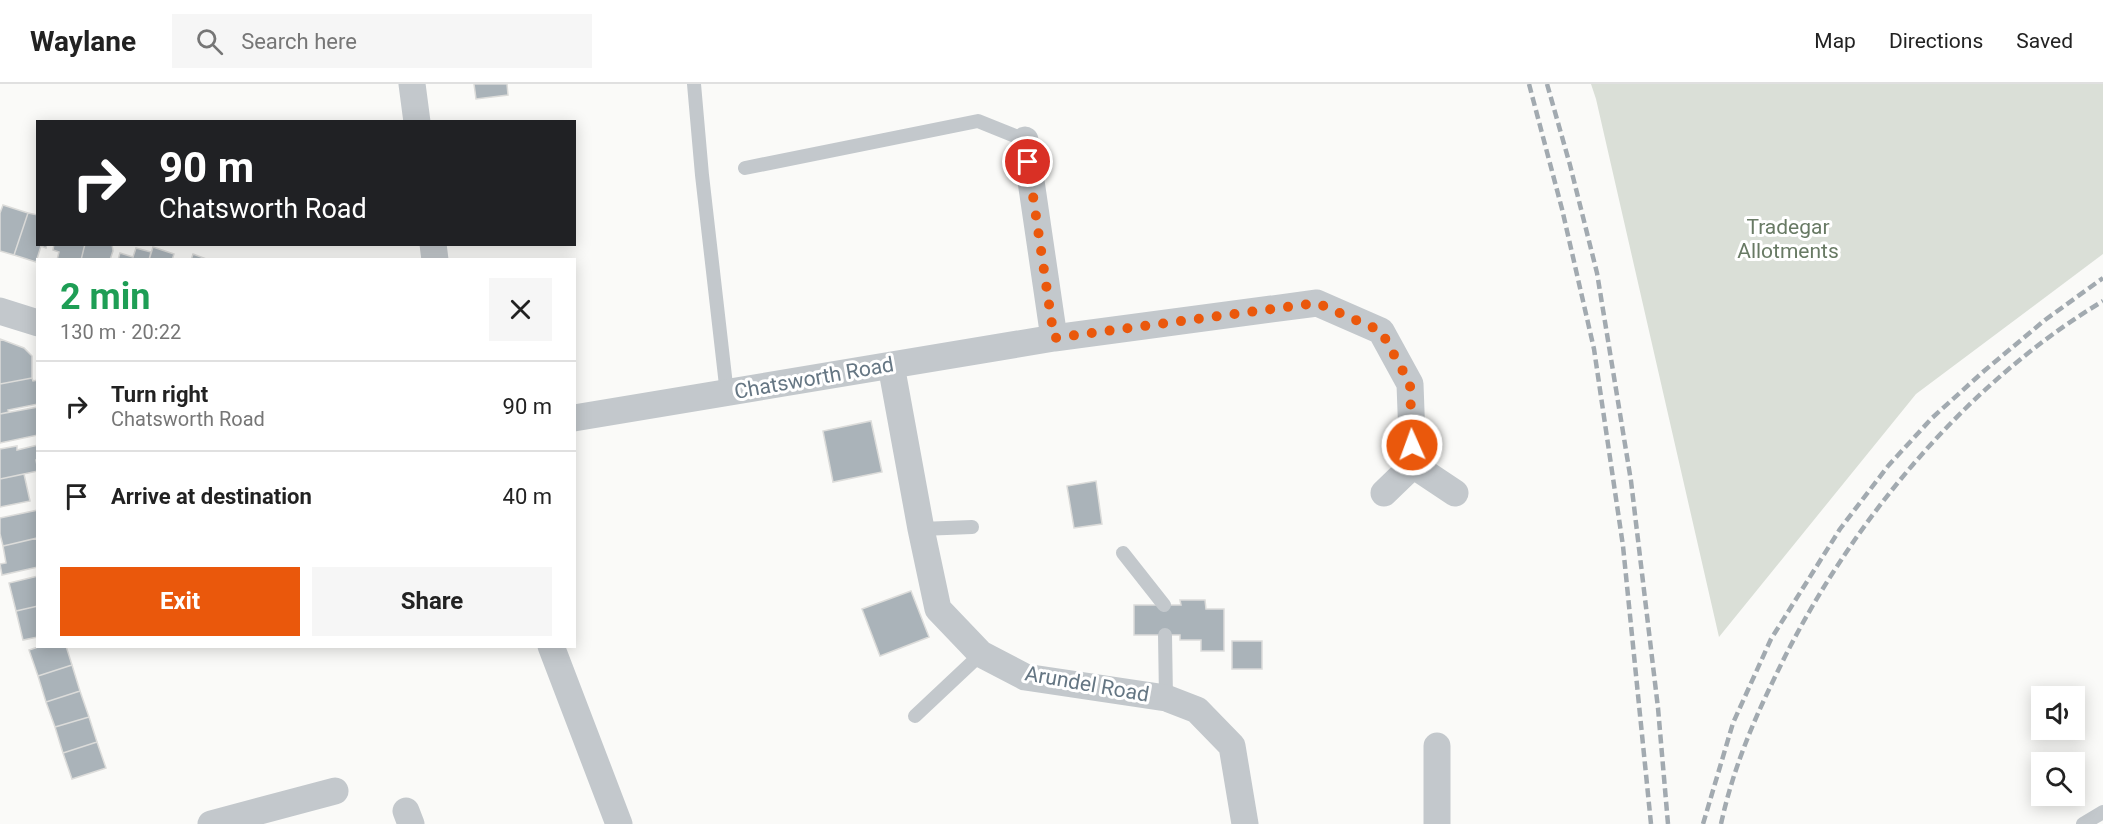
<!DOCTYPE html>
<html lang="en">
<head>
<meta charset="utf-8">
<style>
	:root { --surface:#fff; --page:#f6f6f6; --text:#222; --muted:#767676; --line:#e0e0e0; --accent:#ea580c }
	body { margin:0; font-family:Roboto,sans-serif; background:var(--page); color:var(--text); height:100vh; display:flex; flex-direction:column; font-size:22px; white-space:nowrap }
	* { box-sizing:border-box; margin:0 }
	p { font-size:20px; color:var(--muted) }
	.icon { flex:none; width:33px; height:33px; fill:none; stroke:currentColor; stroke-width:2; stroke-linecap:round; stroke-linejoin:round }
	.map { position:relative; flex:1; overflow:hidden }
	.drawer { position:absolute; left:36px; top:174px; width:540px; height:390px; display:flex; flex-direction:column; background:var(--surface); border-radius:0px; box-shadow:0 3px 15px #0003 }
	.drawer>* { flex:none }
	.top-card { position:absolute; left:36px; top:36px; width:540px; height:126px; border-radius:0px; box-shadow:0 3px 15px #0003; background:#202124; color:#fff; overflow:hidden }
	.controls { position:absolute; left:2031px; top:602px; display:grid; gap:12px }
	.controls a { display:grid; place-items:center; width:54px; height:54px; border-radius:0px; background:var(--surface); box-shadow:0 3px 15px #0003; font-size:30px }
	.pin { position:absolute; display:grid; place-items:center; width:51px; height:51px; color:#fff; margin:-26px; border:3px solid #fff; border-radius:50%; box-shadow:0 2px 6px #0007 }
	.me { position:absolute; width:66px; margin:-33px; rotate:358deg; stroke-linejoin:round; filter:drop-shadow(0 0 4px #0008) }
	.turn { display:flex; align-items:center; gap:21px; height:126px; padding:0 24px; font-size:27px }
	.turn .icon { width:78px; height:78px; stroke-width:2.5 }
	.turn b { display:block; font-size:42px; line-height:51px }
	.round { display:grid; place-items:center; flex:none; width:63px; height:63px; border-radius:0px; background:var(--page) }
	.overview { display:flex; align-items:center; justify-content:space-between; height:102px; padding:0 24px }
	h1 { font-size:36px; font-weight:700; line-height:45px; color:#1e9e55 }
	.primary-button { display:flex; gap:12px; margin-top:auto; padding:12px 24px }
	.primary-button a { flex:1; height:69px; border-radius:0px; background:var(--accent); color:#fff; font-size:24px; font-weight:700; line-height:69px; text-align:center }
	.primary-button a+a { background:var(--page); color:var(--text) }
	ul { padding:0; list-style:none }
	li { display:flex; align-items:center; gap:18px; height:90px; padding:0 24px; border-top:2px solid var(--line) }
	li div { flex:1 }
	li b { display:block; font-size:22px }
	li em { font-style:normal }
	header { display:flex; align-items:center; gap:36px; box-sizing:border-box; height:84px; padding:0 30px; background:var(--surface); border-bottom:2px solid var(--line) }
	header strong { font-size:28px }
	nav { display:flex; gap:33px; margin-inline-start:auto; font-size:21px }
	.search { width:420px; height:54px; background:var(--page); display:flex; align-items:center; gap:15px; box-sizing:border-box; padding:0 21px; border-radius:0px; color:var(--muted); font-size:22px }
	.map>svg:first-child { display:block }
	.green { fill:#dadfd7 }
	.building { fill:#aab3b9; stroke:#dcdcda; stroke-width:1.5 }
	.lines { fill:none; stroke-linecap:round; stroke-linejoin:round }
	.service { stroke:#c3c8cc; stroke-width:14 }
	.minor { stroke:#c3c8cc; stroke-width:27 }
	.rail { stroke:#a2aab0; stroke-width:4.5; stroke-dasharray:9 4.5; stroke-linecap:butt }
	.route { stroke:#ea580c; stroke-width:10; stroke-dasharray:0 18 }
	.labels { text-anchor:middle; stroke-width:6; stroke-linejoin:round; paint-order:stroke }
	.park-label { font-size:21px; fill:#687a64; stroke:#fff }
	.street-label { font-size:21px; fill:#657683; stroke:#fff }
</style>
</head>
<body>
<header>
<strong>Waylane</strong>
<div class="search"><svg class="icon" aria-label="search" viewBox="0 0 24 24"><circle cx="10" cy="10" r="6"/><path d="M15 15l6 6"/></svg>Search here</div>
<nav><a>Map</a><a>Directions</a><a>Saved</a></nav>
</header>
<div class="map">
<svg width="2103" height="740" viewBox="0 0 2103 740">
	<rect width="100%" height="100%" fill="#fafaf8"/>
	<path class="green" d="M1591,0h512v170l-187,140 -197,243 -123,-538z"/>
	<path class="building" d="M474,0h33l1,11 -32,4z
		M3,121l25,8 -14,42 -14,-4v-38z
		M28,129l10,2v29h9l-1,4 -5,-2 -5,16 -22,-7z
		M54,160h31l-4,16h-24l2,-8 -6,-2z
		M85,160h27l1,7 -3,9h-29z
		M153,163l21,7 -2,6h-23z
		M136,164l15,4 -2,8h-31l2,-7 13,4z
		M193,170l16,6h-18z
		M0,255l24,9 8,8v22l-32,6z
		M32,294l1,3 5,-1v24l-30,6 1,2 -9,2v-30z
		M38,323v28l-38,8v-29z
		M871,337l11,51 -49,10 -10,-51z
		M38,361v14l-2,1 2,11 -38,8v-30l17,-3v4z
		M24,390l6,27 -30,6v-28z
		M1096,397l6,43 -28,4 -7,-42z
		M38,426v28l-35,8 -3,-12v-16z
		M37,454l1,29 -36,8 -2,-11 6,-1 -3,-17z
		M38,492v30l-22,5 -7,-28z
		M911,507l18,46 -49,19 -18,-47z
		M1180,516h25l1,9h18v42h-23v-11h-21v-5h-46v-30h47z
		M38,522v31l-15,3 -7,-29z
		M1232,557h30v28h-30z
		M41,562h25l6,19 -34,11 -9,-26z
		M72,581l8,26 -34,11 -8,-26z
		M80,607l9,26 -34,10 -9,-25z
		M89,633l8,25 -34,11 -8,-26z
		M97,658l9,26 -34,11 -9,-26z"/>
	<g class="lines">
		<path class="service" d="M694,0l8,91 25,219
			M745,84l233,-47 47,19
			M921,445l51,-2
			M1123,469l41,52
			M1165,551l1,63
			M915,632l66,-62
			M2083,740l20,-12"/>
		<path class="minor" d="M412,0l5,38
			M1025,56l29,198 263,-35 64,28 29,53 3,81 -29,28
			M433,160l2,16
			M0,227l38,12
			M891,281l30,164 17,80 43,45 44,23 141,21 31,12 35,36 13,78
			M574,334l480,-80
			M1413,381l42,28
			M551,562l68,178
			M406,727l5,13
			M211,740l124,-33
			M1437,740v-78"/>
		<path class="rail" d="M1529,0l33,125 32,140 29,197 28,278
			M1547,0l23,81 27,108 34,208 27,227 10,116
			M1703,740l30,-101 38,-84 69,-110 48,-63 44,-48 52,-47 61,-51 58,-42
			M1721,740c11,-51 30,-98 53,-145 70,-148 186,-292 329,-378"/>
	</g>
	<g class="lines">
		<path class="route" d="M1028,78l26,176 263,-35 64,28 29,53 2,61"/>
	</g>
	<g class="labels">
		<g class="park-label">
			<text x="1788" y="150">Tradegar<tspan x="1788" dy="24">Allotments</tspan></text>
		</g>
		<g class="street-label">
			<text transform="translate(814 294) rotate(-10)" y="7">Chatsworth Road</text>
			<text transform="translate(1087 600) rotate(10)" y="7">Arundel Road</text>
		</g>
	</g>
</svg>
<div class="controls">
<a><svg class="icon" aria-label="sound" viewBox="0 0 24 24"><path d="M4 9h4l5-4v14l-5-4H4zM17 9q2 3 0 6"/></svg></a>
<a><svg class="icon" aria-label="search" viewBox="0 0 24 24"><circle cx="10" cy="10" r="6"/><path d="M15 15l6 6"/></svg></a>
</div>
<div class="pin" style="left:1028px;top:78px;background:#d93025"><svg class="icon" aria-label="arrive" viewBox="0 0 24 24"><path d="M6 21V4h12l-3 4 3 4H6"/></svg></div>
<svg class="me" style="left:1412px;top:361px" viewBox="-20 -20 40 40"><circle r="17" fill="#ea580c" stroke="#fff" stroke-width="3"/><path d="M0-11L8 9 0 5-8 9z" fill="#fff"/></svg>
<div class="top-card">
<div class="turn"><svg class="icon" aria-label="right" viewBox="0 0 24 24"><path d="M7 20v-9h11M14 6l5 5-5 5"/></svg><div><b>90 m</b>Chatsworth Road</div></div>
</div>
<section class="drawer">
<div class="overview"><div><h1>2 min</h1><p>130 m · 20:22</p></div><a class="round"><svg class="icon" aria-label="close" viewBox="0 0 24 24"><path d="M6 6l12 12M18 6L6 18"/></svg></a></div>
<ul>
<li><svg class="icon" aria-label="right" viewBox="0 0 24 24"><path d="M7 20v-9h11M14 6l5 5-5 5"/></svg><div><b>Turn right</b><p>Chatsworth Road</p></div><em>90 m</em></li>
<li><svg class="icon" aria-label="arrive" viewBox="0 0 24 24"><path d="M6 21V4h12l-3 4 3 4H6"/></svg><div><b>Arrive at destination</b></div><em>40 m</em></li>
</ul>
<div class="primary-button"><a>Exit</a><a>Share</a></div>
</section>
</div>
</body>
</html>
